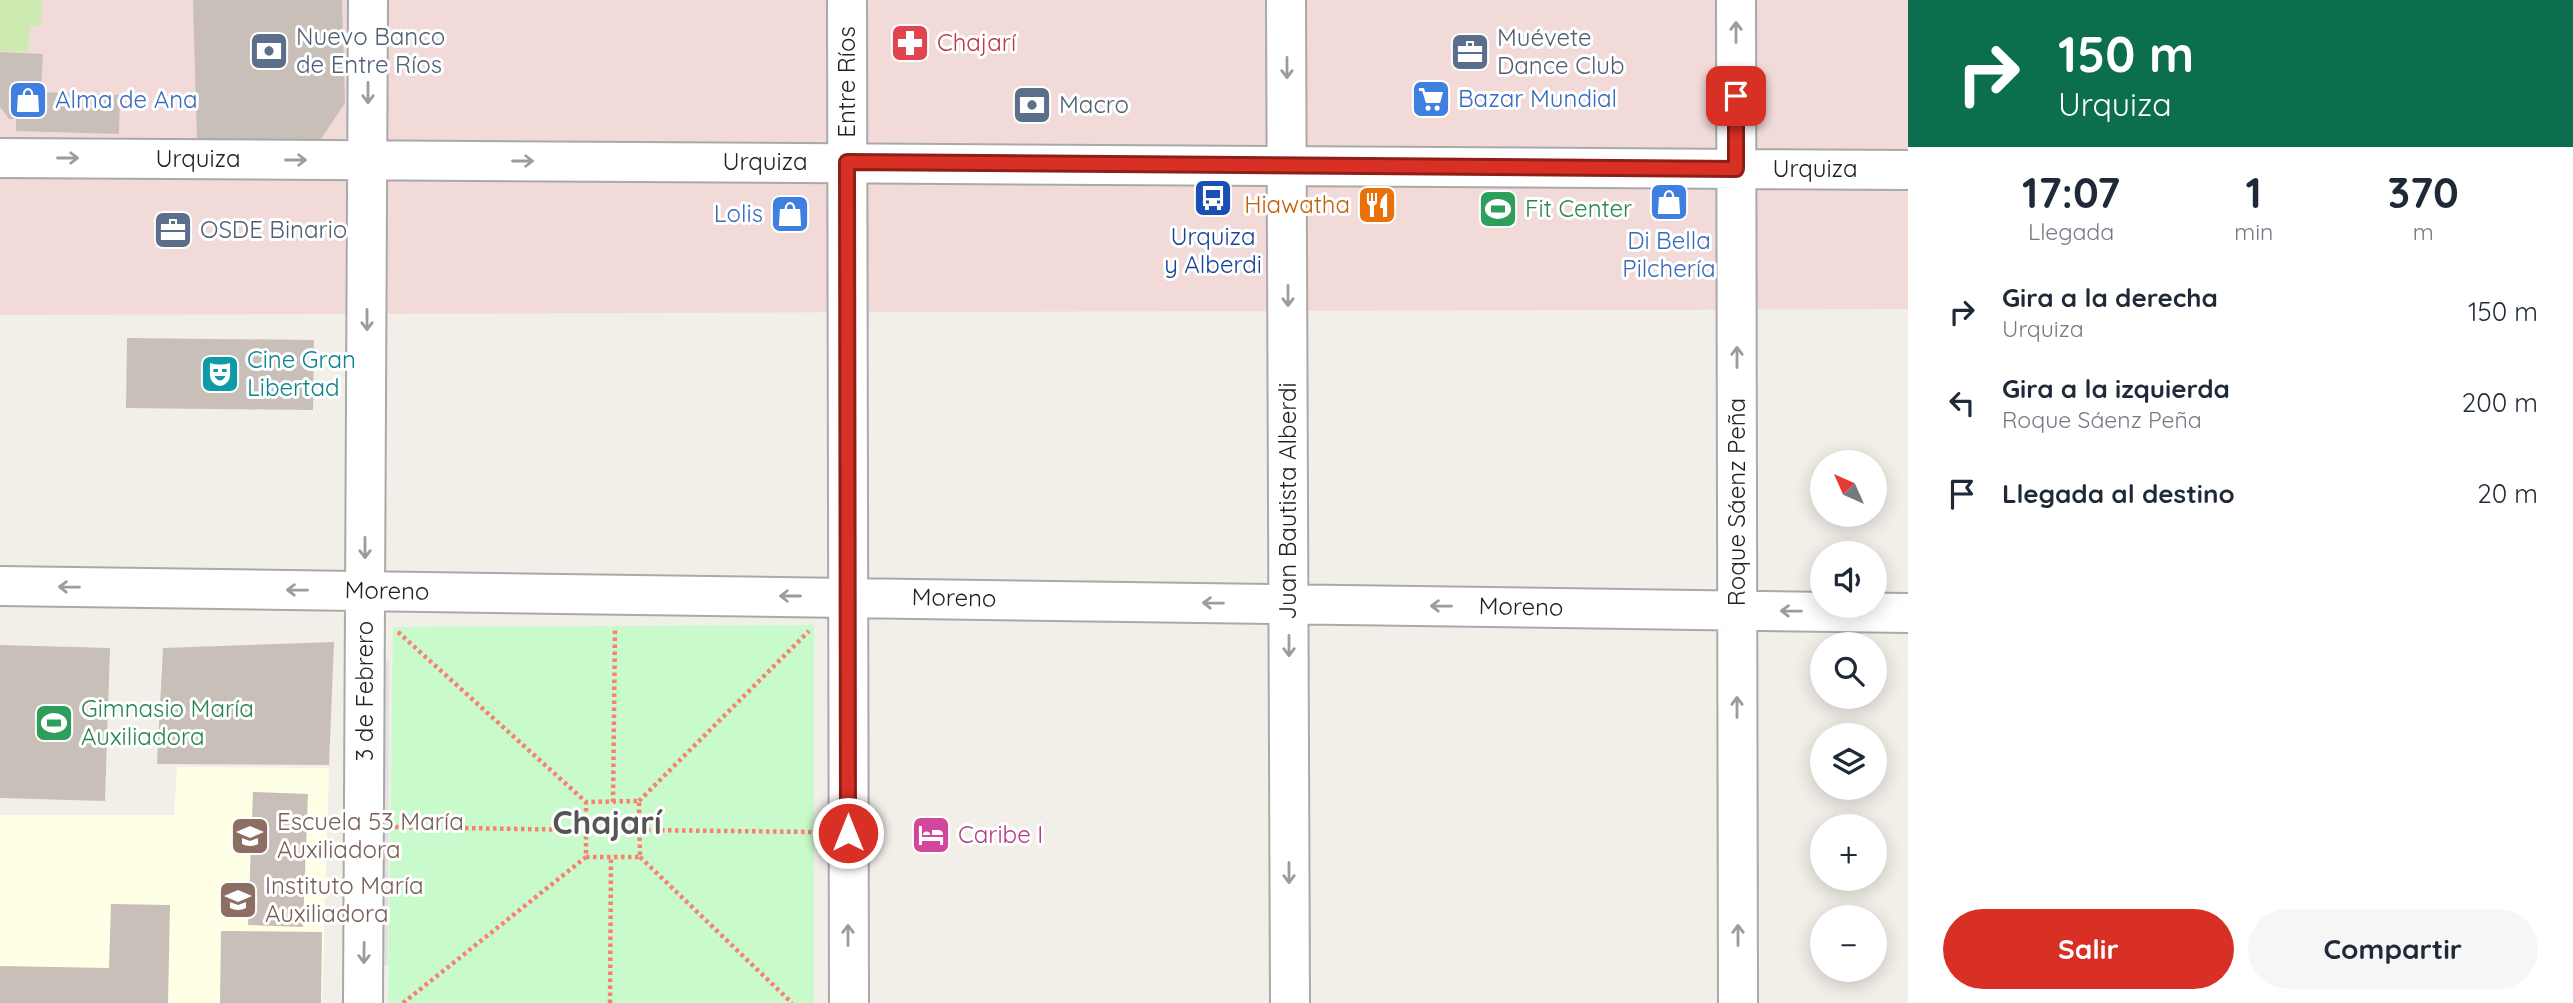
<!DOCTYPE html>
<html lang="es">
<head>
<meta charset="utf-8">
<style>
	:root { --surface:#fff; --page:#f6f6f7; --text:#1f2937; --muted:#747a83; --accent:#d93025 }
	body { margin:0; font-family:Quicksand,sans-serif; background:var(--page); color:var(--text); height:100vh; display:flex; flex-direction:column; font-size:26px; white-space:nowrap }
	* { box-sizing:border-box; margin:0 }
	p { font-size:23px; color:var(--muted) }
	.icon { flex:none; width:38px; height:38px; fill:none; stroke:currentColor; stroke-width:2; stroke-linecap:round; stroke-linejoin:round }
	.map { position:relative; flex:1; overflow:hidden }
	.details { display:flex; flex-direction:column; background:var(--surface); width:665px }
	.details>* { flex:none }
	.top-card { background:#0b6e4f; color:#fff; overflow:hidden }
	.needle { width:46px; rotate:315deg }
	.tools { position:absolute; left:1810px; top:450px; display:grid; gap:14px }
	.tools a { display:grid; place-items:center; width:77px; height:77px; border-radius:50%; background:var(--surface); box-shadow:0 4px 18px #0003; font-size:35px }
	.pin { position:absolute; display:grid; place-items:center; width:60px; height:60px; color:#fff; margin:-30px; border-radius:14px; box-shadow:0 4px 10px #0006 }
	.me { position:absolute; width:77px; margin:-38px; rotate:0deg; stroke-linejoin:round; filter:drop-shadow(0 0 5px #0008) }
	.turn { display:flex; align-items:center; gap:24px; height:147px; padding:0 35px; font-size:32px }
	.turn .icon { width:91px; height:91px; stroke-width:2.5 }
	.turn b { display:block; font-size:49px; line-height:60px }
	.eta { display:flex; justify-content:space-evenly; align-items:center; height:119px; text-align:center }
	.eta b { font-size:42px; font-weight:700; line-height:49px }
	.button { display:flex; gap:14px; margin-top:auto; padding:14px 35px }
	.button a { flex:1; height:80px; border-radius:42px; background:var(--accent); color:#fff; font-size:28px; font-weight:700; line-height:80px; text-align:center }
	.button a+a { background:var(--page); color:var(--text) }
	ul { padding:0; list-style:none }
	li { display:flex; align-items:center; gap:21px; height:91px; padding:0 35px }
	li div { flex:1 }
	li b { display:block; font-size:26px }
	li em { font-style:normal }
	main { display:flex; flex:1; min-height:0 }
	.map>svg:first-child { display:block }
	.commercial { fill:#f2dad9 }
	.education { fill:#ffffe5 }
	.grass { fill:#cdebb0 }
	.park { fill:#c8facc }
	.parking { fill:#e2e2e2 }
	.building { fill:#c7bfb8 }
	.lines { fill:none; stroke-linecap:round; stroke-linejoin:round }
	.minor-casing { stroke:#a9a9a9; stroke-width:42 }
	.path { stroke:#fa8072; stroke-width:4.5; stroke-dasharray:3.5 3.5; stroke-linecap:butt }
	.minor { stroke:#fff; stroke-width:38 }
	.oneway { stroke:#9c9c9c }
	.route-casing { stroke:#8d1f18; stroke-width:18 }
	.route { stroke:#d93025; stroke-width:12 }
	.labels { text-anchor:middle; stroke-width:6; stroke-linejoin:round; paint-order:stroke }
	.service-label { font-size:24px; fill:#4e5e75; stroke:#fff; text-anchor:start }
	.health-label { font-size:24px; fill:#be3a42; stroke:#fff; text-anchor:start }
	.street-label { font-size:24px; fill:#222; stroke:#fff }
	.shop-label { font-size:24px; fill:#366cbe; stroke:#fff; text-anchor:start }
	.food-label { font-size:24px; fill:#c56008; stroke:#fff; text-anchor:end }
	.leisure-label { font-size:24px; fill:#27864d; stroke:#fff; text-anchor:start }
	.transit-label { font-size:24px; fill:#164399; stroke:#fff }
	.culture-label { font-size:24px; fill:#0d838f; stroke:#fff; text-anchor:start }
	.education-label { font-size:24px; fill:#785e54; stroke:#fff; text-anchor:start }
	.hotel-label { font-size:24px; fill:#b23c85; stroke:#fff; text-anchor:start }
	.district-label { font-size:32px; font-weight:bold; fill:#555; stroke:#fff }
</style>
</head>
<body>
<main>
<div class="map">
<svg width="1908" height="1003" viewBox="0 0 1908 1003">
	<rect width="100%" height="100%" fill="#f2efe9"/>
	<path class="commercial" d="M0,0h1908v309l-1908,6z"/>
	<path class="education" d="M177,767l152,1 -7,235h-322v-188h174z"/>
	<path class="grass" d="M0,0h42l-1,26h-11l-2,26 -28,-1z"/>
	<path class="park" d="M814,625v378h-426l5,-376z"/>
	<path class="parking" d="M389,660l-1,305h-9l2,-304z"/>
	<path class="building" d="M193,0h149l3,103 -24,36 -124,4z
		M0,52l43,2 -2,38 79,3 -1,39 -103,-3v-12h-7l-9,-12z
		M127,338l187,2 -1,70 -187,-2z
		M334,642l-5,123 -172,-1 6,-116z
		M0,645l110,3 -5,153 -105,-3z
		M253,792l55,2 -5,133 -55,-2z
		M111,904l59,1 -2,98h-168v-37l109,2z
		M221,931l101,1 -1,71h-101z"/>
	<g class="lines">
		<g class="minor-casing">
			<path id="minor" d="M847,0l2,1003
				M1286,0l4,1003
				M1736,0l2,1003
				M0,158l1908,12
				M0,586l1908,27
				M363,1003l5,-1003"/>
		</g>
		<path class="path" d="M398,632l188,170 53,-1 1,56h-54v-55
			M639,801l170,-170
			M613,802l2,-174
			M395,827l191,3
			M640,830l174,2
			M640,857l152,146
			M403,1003l183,-146
			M610,1003l1,-146"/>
		<use href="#minor" class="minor"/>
	</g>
	<defs><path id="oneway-shaft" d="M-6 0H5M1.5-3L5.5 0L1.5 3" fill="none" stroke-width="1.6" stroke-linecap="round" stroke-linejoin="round" transform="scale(1.75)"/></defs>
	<g class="oneway">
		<use href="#oneway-shaft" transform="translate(1736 32) rotate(-90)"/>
		<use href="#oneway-shaft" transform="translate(1287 68) rotate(90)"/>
		<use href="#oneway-shaft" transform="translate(368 93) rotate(90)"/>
		<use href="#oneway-shaft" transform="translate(68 158)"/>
		<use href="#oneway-shaft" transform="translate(296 160)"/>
		<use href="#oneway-shaft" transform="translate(523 161)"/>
		<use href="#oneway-shaft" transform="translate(1288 296) rotate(90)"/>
		<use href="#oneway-shaft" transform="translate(367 320) rotate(90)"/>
		<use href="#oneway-shaft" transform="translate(1737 357) rotate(-90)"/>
		<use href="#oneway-shaft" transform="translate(365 548) rotate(90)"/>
		<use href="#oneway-shaft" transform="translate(69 587) rotate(-179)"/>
		<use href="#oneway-shaft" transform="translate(297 590) rotate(-179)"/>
		<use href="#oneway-shaft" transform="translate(790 596) rotate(-180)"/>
		<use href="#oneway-shaft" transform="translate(1213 603) rotate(-179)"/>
		<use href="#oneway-shaft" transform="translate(1441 606) rotate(-179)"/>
		<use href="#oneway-shaft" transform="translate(1791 611) rotate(-179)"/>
		<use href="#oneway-shaft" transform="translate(1289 646) rotate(90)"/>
		<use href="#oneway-shaft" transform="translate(1737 707) rotate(-90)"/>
		<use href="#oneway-shaft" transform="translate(1289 873) rotate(90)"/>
		<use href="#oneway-shaft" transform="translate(848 935) rotate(-90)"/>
		<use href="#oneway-shaft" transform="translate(1738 935) rotate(-90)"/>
		<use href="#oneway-shaft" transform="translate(364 953) rotate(91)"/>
	</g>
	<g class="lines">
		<g class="route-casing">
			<path id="route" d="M848,833l-1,-671 889,7v-73"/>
		</g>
		<use href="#route" class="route"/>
	</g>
	<defs>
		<g id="pharmacy-square" transform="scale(2.0125)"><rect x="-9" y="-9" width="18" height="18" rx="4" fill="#e0444e" stroke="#fff"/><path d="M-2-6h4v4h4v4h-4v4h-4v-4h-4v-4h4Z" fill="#fff"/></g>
		<g id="bank-square" transform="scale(2.0125)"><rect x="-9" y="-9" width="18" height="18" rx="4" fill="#5c6f8a" stroke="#fff"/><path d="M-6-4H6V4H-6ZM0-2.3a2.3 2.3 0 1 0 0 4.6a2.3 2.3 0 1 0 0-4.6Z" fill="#fff"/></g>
		<g id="office-square" transform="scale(2.0125)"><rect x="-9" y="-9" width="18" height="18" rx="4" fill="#5c6f8a" stroke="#fff"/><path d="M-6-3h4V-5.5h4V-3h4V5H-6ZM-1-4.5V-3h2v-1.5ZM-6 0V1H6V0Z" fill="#fff"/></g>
		<g id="supermarket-square" transform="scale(2.0125)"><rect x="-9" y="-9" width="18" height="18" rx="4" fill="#3f7fe0" stroke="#fff"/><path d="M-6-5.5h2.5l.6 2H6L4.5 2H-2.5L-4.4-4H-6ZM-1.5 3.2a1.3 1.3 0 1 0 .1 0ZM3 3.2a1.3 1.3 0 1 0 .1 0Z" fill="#fff"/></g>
		<g id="shop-square" transform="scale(2.0125)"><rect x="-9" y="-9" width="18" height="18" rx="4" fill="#3f7fe0" stroke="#fff"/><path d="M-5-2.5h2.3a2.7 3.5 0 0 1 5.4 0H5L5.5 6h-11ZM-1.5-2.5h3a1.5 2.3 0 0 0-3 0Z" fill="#fff"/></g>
		<g id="bus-square" transform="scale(2.0125)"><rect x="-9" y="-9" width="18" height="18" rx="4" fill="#1a4fb4" stroke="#fff"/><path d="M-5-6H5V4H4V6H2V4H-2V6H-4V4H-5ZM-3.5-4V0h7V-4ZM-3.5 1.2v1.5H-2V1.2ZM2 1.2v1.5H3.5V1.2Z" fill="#fff"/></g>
		<g id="restaurant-square" transform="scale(2.0125)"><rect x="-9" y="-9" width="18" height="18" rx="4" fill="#e8710a" stroke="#fff"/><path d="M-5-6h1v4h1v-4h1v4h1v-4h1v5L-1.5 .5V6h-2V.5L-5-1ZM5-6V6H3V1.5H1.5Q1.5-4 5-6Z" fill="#fff"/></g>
		<g id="stadium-square" transform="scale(2.0125)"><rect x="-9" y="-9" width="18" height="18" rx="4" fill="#2e9e5b" stroke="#fff"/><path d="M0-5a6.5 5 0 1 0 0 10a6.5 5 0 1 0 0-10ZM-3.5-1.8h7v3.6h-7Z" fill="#fff"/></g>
		<g id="theatre-square" transform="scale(2.0125)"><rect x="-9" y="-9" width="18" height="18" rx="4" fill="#0f9aa8" stroke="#fff"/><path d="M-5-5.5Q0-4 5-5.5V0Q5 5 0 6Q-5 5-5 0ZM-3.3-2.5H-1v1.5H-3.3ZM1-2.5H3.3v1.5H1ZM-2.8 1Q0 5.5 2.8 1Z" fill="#fff"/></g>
		<g id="hotel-square" transform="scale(2.0125)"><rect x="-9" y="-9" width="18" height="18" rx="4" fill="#d1479c" stroke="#fff"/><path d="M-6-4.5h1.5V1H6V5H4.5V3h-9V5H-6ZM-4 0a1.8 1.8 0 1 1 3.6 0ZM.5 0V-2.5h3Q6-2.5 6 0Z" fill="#fff"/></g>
		<g id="school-square" transform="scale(2.0125)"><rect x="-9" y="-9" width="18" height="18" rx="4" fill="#8d6e63" stroke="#fff"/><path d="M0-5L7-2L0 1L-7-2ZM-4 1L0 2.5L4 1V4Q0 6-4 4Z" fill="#fff"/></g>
	</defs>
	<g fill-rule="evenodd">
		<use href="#pharmacy-square" x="910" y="43"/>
		<use href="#bank-square" x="269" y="51"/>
		<use href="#office-square" x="1470" y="52"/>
		<use href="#supermarket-square" x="1431" y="99"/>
		<use href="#shop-square" x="28" y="100"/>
		<use href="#bank-square" x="1032" y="105"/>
		<use href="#bus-square" x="1213" y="198"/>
		<use href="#shop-square" x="1669" y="202"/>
		<use href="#restaurant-square" x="1377" y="205"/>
		<use href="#stadium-square" x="1498" y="209"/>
		<use href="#shop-square" x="790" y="214"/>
		<use href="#office-square" x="173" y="230"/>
		<use href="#theatre-square" x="220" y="374"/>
		<use href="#stadium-square" x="54" y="723"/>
		<use href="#hotel-square" x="931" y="835"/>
		<use href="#school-square" x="250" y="836"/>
		<use href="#school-square" x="238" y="900"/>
	</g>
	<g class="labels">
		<g class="service-label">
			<text x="296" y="45">Nuevo Banco<tspan x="296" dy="28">de Entre Ríos</tspan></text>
			<text x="1497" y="46">Muévete<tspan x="1497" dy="28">Dance Club</tspan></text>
			<text x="1059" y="113">Macro</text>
			<text x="200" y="238">OSDE Binario</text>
		</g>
		<g class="health-label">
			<text x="937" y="51">Chajarí</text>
		</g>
		<g class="street-label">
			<text transform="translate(847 82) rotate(-90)" y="8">Entre Ríos</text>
			<text x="198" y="167">Urquiza</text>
			<text x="765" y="170">Urquiza</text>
			<text x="1815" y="177">Urquiza</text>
			<text transform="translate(1288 501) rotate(-90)" y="8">Juan Bautista Alberdi</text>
			<text transform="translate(1737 502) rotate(-90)" y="8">Roque Sáenz Peña</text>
			<text transform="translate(387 591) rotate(1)" y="8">Moreno</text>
			<text transform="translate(954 598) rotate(1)" y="8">Moreno</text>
			<text transform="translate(1521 607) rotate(1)" y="8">Moreno</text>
			<text transform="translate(365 691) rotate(-90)" y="8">3 de Febrero</text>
		</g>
		<g class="shop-label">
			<text x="1458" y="107">Bazar Mundial</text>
			<text x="55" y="108">Alma de Ana</text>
			<text x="763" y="222" text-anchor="end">Lolis</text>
			<text x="1669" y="249" text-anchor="middle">Di Bella<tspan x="1669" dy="28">Pilchería</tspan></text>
		</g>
		<g class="food-label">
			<text x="1350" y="213">Hiawatha</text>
		</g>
		<g class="leisure-label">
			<text x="1525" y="217">Fit Center</text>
			<text x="81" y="717">Gimnasio María<tspan x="81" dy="28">Auxiliadora</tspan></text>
		</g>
		<g class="transit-label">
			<text x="1213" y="245">Urquiza<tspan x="1213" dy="28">y Alberdi</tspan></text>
		</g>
		<g class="culture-label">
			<text x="247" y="368">Cine Gran<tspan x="247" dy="28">Libertad</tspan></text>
		</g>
		<g class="education-label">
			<text x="277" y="830">Escuela 53 María<tspan x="277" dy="28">Auxiliadora</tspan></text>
			<text x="265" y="894">Instituto María<tspan x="265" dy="28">Auxiliadora</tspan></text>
		</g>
		<g class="hotel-label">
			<text x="958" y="843">Caribe I</text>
		</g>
		<g class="district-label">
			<text x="607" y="834">Chajarí</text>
		</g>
	</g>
</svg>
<div class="tools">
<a><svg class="needle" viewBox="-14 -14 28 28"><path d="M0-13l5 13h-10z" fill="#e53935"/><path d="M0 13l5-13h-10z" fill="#747a83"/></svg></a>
<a><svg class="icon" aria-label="sound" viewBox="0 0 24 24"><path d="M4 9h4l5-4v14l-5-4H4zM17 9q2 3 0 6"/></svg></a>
<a><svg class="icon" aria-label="search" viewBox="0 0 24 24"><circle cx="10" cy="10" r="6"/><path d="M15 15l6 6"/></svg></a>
<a><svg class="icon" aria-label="layers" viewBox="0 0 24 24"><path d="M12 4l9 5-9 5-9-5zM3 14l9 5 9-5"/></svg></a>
<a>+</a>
<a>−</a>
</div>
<div class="pin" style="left:1736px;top:96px;background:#d93025"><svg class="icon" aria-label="arrive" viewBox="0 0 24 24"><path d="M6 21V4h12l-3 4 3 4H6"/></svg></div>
<svg class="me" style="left:848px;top:833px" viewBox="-20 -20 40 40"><circle r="17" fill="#d93025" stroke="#fff" stroke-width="3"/><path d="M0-11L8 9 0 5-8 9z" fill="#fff"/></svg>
</div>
<section class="details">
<div class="top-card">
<div class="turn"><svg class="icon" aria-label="right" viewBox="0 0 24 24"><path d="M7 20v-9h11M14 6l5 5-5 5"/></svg><div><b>150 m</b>Urquiza</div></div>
</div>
<div class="eta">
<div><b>17:07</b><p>Llegada</p></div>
<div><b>1</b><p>min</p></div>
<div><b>370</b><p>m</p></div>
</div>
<ul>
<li><svg class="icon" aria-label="right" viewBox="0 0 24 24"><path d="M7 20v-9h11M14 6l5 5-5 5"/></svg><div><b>Gira a la derecha</b><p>Urquiza</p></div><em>150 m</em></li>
<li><svg class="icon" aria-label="left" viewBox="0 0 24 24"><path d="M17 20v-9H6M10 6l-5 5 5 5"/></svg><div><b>Gira a la izquierda</b><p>Roque Sáenz Peña</p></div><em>200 m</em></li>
<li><svg class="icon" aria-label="arrive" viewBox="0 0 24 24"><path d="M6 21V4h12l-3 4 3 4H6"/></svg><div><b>Llegada al destino</b></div><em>20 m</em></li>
</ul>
<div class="button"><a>Salir</a><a>Compartir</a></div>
</section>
</main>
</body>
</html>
